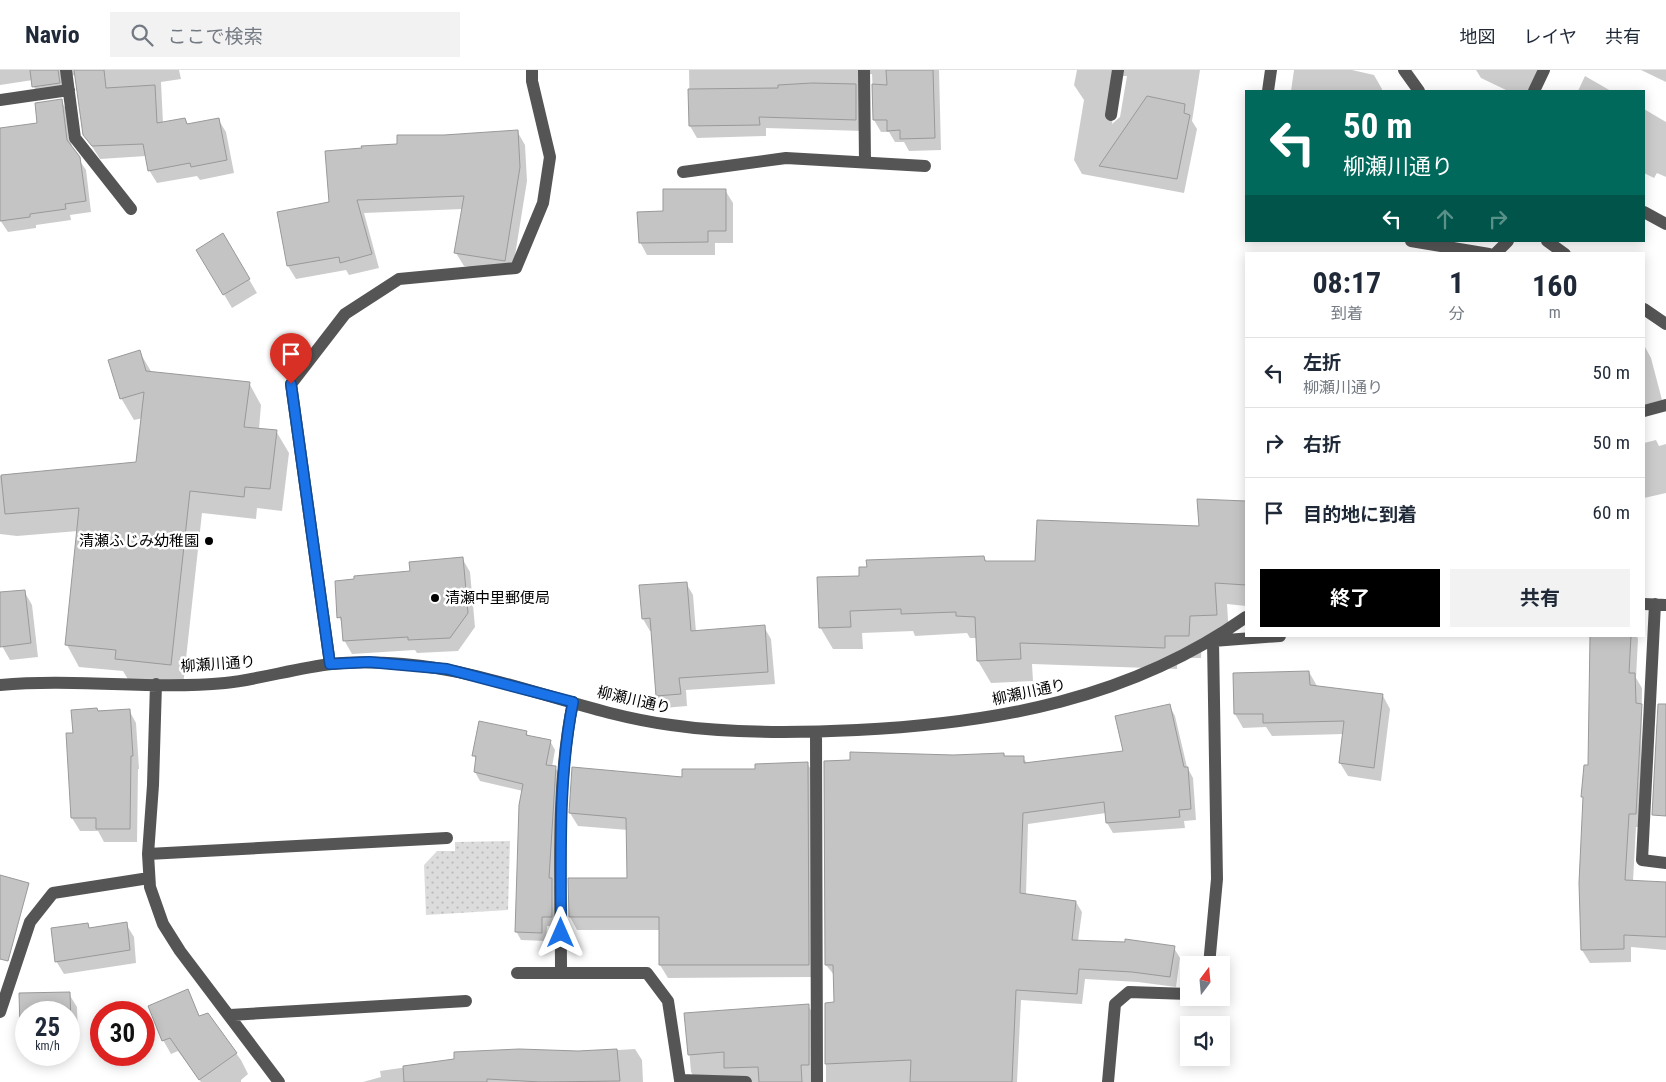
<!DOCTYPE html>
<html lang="ja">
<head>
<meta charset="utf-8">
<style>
	:root { --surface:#fff; --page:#f2f2f3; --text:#1f2937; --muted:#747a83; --line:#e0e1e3; --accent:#000 }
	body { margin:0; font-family:"Roboto Condensed","Noto Sans JP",sans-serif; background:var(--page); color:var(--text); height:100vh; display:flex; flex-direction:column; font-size:19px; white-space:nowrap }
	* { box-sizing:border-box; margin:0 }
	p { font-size:16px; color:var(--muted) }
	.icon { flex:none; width:28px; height:28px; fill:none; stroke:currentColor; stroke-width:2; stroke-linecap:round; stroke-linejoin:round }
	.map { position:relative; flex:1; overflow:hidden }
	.details { position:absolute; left:1245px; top:182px; width:400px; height:385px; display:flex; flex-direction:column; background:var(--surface); border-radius:0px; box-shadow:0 2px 12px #0003 }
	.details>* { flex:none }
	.hud { position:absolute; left:1245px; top:20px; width:400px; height:152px; border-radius:0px; box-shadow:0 2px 12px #0003; background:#00695c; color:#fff; overflow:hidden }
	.needle { width:32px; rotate:16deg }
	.buttons { position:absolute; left:1180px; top:886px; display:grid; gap:10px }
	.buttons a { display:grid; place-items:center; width:50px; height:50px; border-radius:0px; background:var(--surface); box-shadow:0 2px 12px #0003; font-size:25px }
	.speed { position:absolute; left:15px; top:931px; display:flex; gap:10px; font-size:25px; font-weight:700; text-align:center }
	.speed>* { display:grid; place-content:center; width:65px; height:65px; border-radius:50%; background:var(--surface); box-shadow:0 2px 12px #0003; line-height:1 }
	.speed small { font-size:12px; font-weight:400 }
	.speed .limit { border:8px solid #d22; background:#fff; color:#111 }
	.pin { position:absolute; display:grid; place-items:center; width:42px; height:42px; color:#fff; margin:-51px -21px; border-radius:50% 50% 50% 0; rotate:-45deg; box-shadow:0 0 5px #0007 }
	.pin .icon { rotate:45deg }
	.me { position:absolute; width:55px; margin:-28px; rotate:0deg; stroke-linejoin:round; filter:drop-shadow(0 0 4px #0008) }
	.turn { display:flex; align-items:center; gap:18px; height:105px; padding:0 15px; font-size:22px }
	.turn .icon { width:65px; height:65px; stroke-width:2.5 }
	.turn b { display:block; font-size:35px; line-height:42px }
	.lanes { display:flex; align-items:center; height:48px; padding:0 15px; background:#0003; justify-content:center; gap:25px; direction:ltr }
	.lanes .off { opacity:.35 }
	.eta { display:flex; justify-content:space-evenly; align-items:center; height:85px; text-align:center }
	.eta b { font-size:30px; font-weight:700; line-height:35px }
	.action { display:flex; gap:10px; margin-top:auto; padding:10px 15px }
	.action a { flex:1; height:58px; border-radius:0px; background:var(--accent); color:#fff; font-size:20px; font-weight:700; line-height:58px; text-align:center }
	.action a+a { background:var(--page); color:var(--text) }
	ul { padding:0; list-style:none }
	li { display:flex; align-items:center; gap:15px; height:70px; padding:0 15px; border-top:1px solid var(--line) }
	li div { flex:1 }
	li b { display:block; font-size:19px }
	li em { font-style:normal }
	header { display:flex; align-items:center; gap:30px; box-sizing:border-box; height:70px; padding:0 25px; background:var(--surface); border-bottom:1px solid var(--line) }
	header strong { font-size:24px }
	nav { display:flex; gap:28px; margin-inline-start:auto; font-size:18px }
	.search { width:350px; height:45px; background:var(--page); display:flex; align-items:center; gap:12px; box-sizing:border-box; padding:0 18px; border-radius:0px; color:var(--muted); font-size:19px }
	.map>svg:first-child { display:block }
	.park { fill:url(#park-dots) }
	.shadow { fill:#0003; fill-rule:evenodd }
	.building { fill:#c4c4c4; stroke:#999 }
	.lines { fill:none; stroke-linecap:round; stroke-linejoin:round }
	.minor { stroke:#555; stroke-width:12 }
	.route-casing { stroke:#114b97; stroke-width:12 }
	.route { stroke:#1a73e8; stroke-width:9 }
	.poi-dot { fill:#000; stroke:#fff; stroke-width:2 }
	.labels { text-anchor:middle; stroke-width:5; stroke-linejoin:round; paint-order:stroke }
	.poi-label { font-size:15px; fill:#000; stroke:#fff; text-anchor:end }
	.street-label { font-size:15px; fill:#000; stroke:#fff }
</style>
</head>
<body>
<header>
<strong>Navio</strong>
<div class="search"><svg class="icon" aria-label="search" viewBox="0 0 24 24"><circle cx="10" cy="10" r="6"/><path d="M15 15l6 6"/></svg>ここで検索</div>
<nav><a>地図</a><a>レイヤ</a><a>共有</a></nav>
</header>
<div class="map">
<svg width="1666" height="1012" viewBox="0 0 1666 1012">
	<defs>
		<pattern id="park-dots" width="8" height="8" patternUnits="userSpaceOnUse" patternTransform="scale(1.25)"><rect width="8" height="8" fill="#dcdcdc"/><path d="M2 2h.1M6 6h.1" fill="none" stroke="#bbb" stroke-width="1.8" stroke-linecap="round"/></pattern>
	</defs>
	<rect width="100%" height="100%" fill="#fff"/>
	<path class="park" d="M510,771l-2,69 -82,5 -2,-50 13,-14h18v-9z"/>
	<path class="shadow" d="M0,0h179l2,9 -20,3 2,41 22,-4 3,6 30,-6 8,13 8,41 -34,7 -3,-4 -40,7 -8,-13 -3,-14 -46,3 -16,-25 -8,-59 -7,1 -3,20 -25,3 -7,-12 -1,-7 -33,5z
		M689,0h250l2,80 -32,1 -5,-9h-9l-6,-10h-8l-7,-12 -2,-46 -6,1 -3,56 -97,-3v8l-69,2 -7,-12z
		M1077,0h123l-8,51 5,8 -13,64 -102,-19 -8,-14 10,-60 -10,-15zM1122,6h5l-7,41 -8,7 5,-42z
		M1294,0h58l22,5 8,14v2h-91z
		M1476,0h61l2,4 -9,17h-22l-27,-13z
		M1641,0h25v12z
		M1585,6l26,15h-33z
		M61,31l7,11 4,37 14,21 5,42 -21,3 1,5 -35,5v3l-28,4 -8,-12v-91l39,-5z
		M1644,39l22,13v55l-9,-4 -3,5 -10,-5z
		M517,61l8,14 2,36 -15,93 -48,-8 -8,-13 7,-44 -99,4 15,55 -30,7 -3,-5 -50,9 -8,-13 -10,-53 53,-10 68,-57 45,-10z
		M725,120l8,13v40h-18v12h-68l-7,-13 24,-29z
		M223,165l34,58 -25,15 -34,-58z
		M1644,275l7,13 11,42 -18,5z
		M139,281l13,22 97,10 12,22 -2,24 17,2 13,22 -7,58 -25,-3 -1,11 -54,-6 -19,173 -54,-5 -6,-10 -44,-4 -12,-22 11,-114 -61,5 -17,-2v-58l138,-12 5,-46 -9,2 -13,-22z
		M1656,370l3,6 7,-2v49l-22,5v-55z
		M1198,430l48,3v103l-19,-2 2,32 -27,2 -1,20h-24v11l-145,-5 1,17 -42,2 -13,-22 -1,-23h-7l-3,-5 -52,3 -2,-5 -51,2 1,16h-30l-13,-22 40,-50 124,-20 3,6h50l163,-36z
		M462,488l8,14 5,55 -17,24 -41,2 -2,-3 -63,4 -8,-14 -1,-15 -4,-8 72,-45z
		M686,513l7,12 3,37 68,-5 7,12 4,45 -89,6 1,16 -23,2 -7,-12 -4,-65h-3l-7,-12z
		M24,521l8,14 6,52 -28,3 -8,-14 -2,-52z
		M1591,566h46l1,3 -2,39 6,10 -1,86 2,53h-7l-3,54 33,3v66l-35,-3v15l-41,1 -8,-13 2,-150 -1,-3 6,-30z
		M1309,602l8,14 66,10 7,13 -9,72 -33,-5 -8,-13 4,-29 -72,2 -6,-9 -23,1 -8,-14z
		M1169,635l6,11 12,51 6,11 3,42 -12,1 1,7 -72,5 -6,-10 -1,-10 -78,11 -2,71 50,7 6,10 -4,29 96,7 6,10 -4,29 -38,-5 -53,-3 -3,25 -61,-4 -4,82h-191v-78l9,-1 -1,-28 -8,-10 127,-209 51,-2 2,4h17l4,5 97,-11z
		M129,640l7,13 3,46h-1l-1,73h-33l-6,-11h-18l-8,-13 1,-107z
		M526,662l3,5 21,4 5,9 -3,17h3l5,9 -6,108 2,4 1,38h-10l-1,15 -25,-1 -5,-9 7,-140 -43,-10 -5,-9 2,-11 -3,-5z
		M807,693l8,13v201l-147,1 -8,-13v-35h-83l-7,-13 59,-38 -1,-49 -50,-4 -8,-13 114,-34z
		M87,854l3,5 36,-5 8,13 2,26 -72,11 -8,-13z
		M188,921l12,26 7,-3 34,46 7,14 -7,6v2h-40l-23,-31 -7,3 -8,-14z
		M21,924h48l8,13 1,34h-9v-29h-43v25l-5,-8z
		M808,935l6,11v66h-117l-6,-10 -5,-58z
		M635,979l7,11 1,22h-280l18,-5 -1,-6 76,-11z"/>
	<path class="building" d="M30,0h28l2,13 -28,4z
		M74,0h30l2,18 49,-3 2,38 28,-5 2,6 32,-6 8,42 -36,7 -1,-4 -42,8 -5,-27 -51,2 -9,-11z
		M886,0h47l2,68 -35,1v-9l-13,1v-11h-14l-1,-36 15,1z
		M812,13l44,1v36l-97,-3 1,8 -71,1 -1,-37 90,-1v-3z
		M1147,26l38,8 -1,9 6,2 -13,64 -78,-13z
		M62,29l5,41 13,17 6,44 -21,3 1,5 -36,5v3l-30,4v-93l37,-5 -2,-20z
		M518,60l2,37 -15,94 -51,-8 10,-57 -107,4 15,54 -32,9 -1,-6 -52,9 -10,-54 52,-10 -4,-51 37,-3 -1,-2 36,-2v-9h47z
		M663,119h63v42h-18v11l-69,1 -2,-31 26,-1z
		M223,163l27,46 -27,16 -27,-45z
		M140,280l6,21 104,11 -6,45 33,3 -7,59 -25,-2 -1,10 -54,-6 -19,174 -56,-6 1,-9 -51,-5 14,-137 -74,6 -4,-39 135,-13 8,-70 -24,7 -12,-39z
		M1197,429l49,2v84l-31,-2 2,32 -27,1 -1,20h-24v12l-145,-5 1,16 -44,2 -2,-44 -19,-1v-4l-55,2v-5l-51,2 1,16 -32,1 -2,-51 42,-1v-9h8l-1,-7 118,-4 1,5h50l2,-41 162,6z
		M463,487l5,56 -18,25 -42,2v-3l-65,4 -2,-24 -4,1 -2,-37 19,-2v-3l56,-5 -1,-9z
		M687,512l4,49 74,-6 3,47 -89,6 2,16 -25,2 -6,-78 -8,1 -3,-34z
		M25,520l6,53 -31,4v-55z
		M1590,566h41l-2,37h6l1,30 6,1 -6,110h-7l-4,66 41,2v55l-42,-2v14l-43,1 -2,-67 4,-86h-2l3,-32h4z
		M1309,601l1,14 73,9 -9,74 -35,-5 5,-42 -81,2v-9h-29l-1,-41z
		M1170,634l14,63h4l3,42 -12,1 1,7 -74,6 -2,-21 -81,11 -3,80 56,8 -4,39 53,2v-3l50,7 -5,31 -38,-5 -53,-3 -2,25 -61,-4 -4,92h-102l1,-22 -86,4v-61l9,-1 -1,-37h-8l-1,-204 26,-1v-8l103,3 51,-2v3h20v7l99,-12 -8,-35z
		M1658,634h8v112l-14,-1z
		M97,638l1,3 32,-2 3,47h-2l-1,73h-34v-11h-25l-5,-85h7l-2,-23z
		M479,651l48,10 -1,4 25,5 -5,25 10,1 -7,112h3v39h-10v16l-27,-1 4,-127 4,-21 -49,-12 2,-16h-4z
		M808,692l1,203h-150v-48h-90l-1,-39h59l-1,-60 -57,-5 3,-46 110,10v-8h73v-5z
		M0,805l29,8 -21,78 -8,-2z
		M127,852l3,28 -75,12 -4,-34 37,-5 1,5z
		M188,919l11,27 9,-3 29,40 -38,27 -29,-42 -8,3 -14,-35z
		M70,922l1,35h-2v-15h-43v17h-6l-1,-36z
		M809,934v61h-8l1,17h-43l-1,-15 -34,1v-16l-36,3 -4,-42z
		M519,979l59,2 39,-2 3,32 -79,1 -54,-3v3h-83l-1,-16 51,-7v-7z"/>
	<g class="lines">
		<path class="minor" d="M66,0l9,68 56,71
			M864,0l1,92
			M1404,0l15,21
			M1268,21l3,-21
			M1534,21l10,-21
			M0,30l69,-10
			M1111,45l7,-45
			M683,102l103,-14 139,8
			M1644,142l22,12
			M1411,171l78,13
			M1547,171l18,13
			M1495,184l13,-13
			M1644,239l22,15
			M1644,341l22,-6
			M1644,534l22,1
			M1655,534l-13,256 24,3
			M330,594l-39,-280 54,-70 54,-35 117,-11 27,-65 7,-46 -18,-76v-11
			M156,614l-3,101 -5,69 2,33 13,37 17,27 99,131
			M0,615c75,-7 150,5 225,-2 36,-4 71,-15 107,-19 24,-3 47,-2 71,0 92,7 177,49 268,61 61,9 125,8 186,5 140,-7 273,-31 389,-113
			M816,662l1,350
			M148,784l299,-16
			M1209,895l8,-86 -4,-238 67,-5
			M561,901c0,-89 -6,-181 12,-269
			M517,903h130l21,28 12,79 66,2
			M0,942l30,-90 23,-29 96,-15
			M230,945l236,-14
			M1108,1012l7,-78 14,-12 60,2"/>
	</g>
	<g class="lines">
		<g class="route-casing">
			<path id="route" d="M291,314l39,280 39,-2 78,7 126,33c-15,76 -12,154 -12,231"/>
		</g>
		<use href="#route" class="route"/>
	</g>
	<g class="poi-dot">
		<circle cx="209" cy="471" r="5"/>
		<circle cx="435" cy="528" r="5"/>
	</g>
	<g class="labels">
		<g class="poi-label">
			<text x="199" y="476">清瀬ふじみ幼稚園</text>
			<text x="445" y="533" text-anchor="start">清瀬中里郵便局</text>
		</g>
		<g class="street-label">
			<text transform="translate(218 594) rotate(-4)" y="5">柳瀬川通り</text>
			<text transform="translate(1029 622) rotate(-12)" y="5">柳瀬川通り</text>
			<text transform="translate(634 630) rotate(13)" y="5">柳瀬川通り</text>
		</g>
	</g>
</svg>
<div class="buttons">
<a><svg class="needle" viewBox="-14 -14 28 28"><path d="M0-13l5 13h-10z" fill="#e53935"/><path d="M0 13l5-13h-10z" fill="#747a83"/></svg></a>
<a><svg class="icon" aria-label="sound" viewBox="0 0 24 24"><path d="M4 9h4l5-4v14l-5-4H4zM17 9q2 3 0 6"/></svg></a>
</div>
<div class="speed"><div>25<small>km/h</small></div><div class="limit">30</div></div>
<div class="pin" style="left:291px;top:314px;background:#d93025"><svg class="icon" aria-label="arrive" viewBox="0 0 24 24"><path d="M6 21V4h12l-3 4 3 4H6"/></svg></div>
<svg class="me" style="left:561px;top:863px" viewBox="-20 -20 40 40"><path d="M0-17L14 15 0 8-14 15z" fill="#1a73e8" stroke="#fff" stroke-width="4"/></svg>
<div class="hud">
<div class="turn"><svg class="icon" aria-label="left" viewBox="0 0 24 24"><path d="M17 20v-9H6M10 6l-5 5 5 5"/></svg><div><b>50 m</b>柳瀬川通り</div></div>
<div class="lanes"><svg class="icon" aria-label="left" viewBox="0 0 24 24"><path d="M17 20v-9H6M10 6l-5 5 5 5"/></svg><svg class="icon off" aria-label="ahead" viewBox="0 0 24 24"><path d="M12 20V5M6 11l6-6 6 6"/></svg><svg class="icon off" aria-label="right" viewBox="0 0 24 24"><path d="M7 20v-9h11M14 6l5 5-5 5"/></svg></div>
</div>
<section class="details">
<div class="eta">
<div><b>08:17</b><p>到着</p></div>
<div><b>1</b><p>分</p></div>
<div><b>160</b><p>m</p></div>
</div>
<ul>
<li><svg class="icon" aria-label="left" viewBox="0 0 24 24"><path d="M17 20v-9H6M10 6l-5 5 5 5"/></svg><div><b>左折</b><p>柳瀬川通り</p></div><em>50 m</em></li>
<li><svg class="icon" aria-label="right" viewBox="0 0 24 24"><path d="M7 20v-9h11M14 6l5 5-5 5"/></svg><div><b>右折</b></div><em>50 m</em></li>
<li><svg class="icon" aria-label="arrive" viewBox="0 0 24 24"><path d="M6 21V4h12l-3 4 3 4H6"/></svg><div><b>目的地に到着</b></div><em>60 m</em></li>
</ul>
<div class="action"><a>終了</a><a>共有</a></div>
</section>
</div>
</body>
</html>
